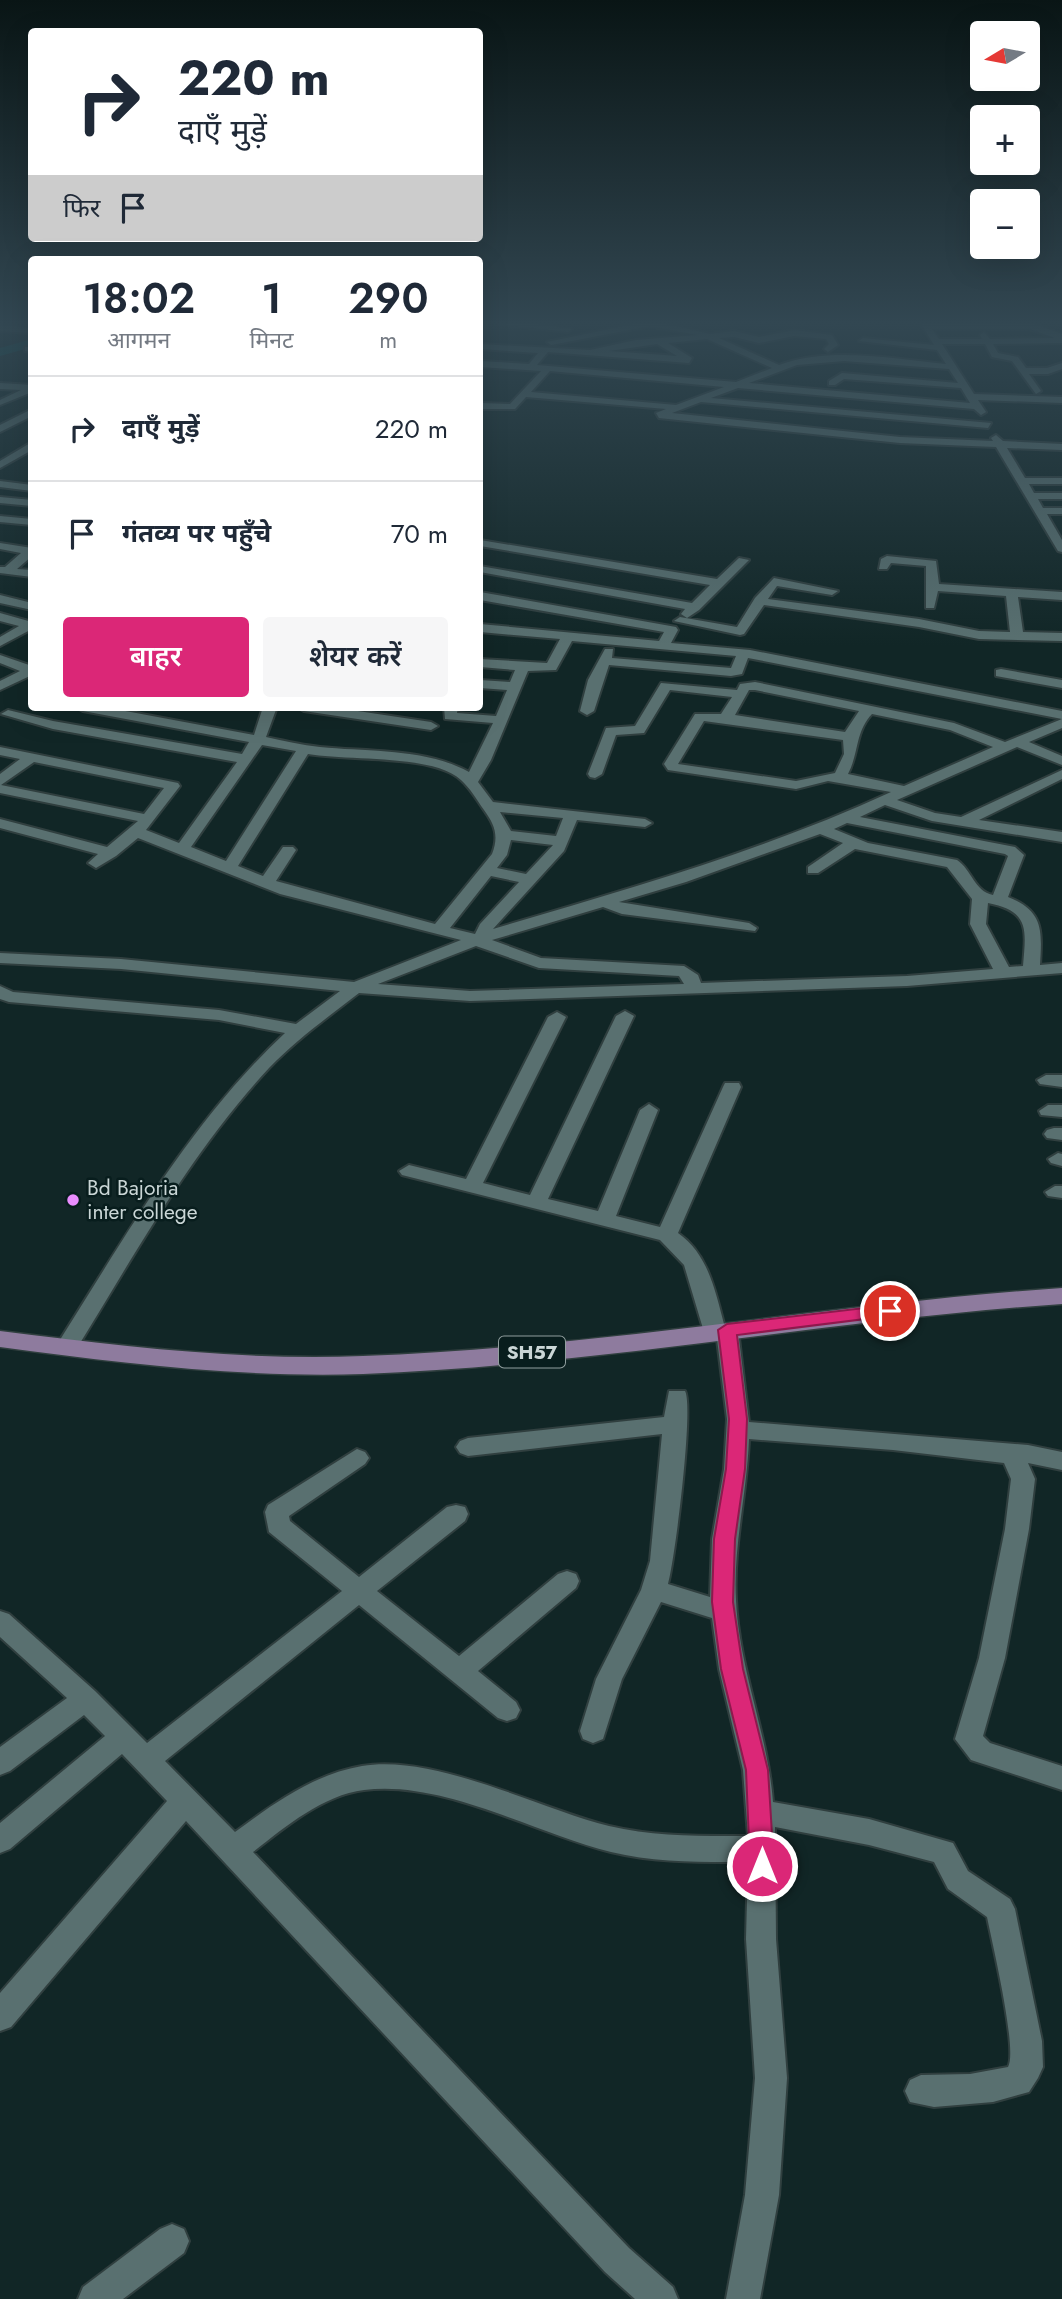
<!DOCTYPE html>
<html lang="hi">
<head>
<meta charset="utf-8">
<style>
	:root { --surface:#fff; --page:#f6f6f7; --text:#1f2937; --muted:#747a83; --line:#e0e1e3; --accent:#db2777 }
	body { margin:0; font-family:Jost,"Noto Sans Devanagari",sans-serif; background:var(--page); color:var(--text); height:100vh; display:flex; flex-direction:column; font-size:26px; white-space:nowrap }
	* { box-sizing:border-box; margin:0 }
	p { font-size:23px; color:var(--muted) }
	.icon { flex:none; width:38px; height:38px; fill:none; stroke:currentColor; stroke-width:2; stroke-linecap:round; stroke-linejoin:round }
	.map { position:relative; flex:1; overflow:hidden }
	.sheet { position:absolute; left:28px; top:256px; width:455px; height:455px; display:flex; flex-direction:column; background:var(--surface); border-radius:7px; box-shadow:0 7px 28px #0002 }
	.sheet>* { flex:none }
	.banner { position:absolute; left:28px; top:28px; width:455px; height:214px; border-radius:7px; box-shadow:0 7px 28px #0002; background:#fff; color:var(--text); overflow:hidden }
	.needle { width:46px; rotate:260deg }
	.buttons { position:absolute; left:970px; top:21px; display:grid; gap:14px }
	.buttons a { display:grid; place-items:center; width:70px; height:70px; border-radius:7px; background:var(--surface); box-shadow:0 7px 28px #0002; font-size:35px }
	.pin { position:absolute; display:grid; place-items:center; width:60px; height:60px; color:#fff; margin:-30px; border:4px solid #fff; border-radius:50%; box-shadow:0 2px 7px #0007 }
	.me { position:absolute; width:77px; margin:-38px; rotate:0deg; stroke-linejoin:round; filter:drop-shadow(0 0 5px #0008) }
	.turn { display:flex; align-items:center; gap:24px; height:147px; padding:0 35px; font-size:32px }
	.turn .icon { width:91px; height:91px; stroke-width:2.5 }
	.turn b { display:block; font-size:49px; line-height:60px }
	.then { display:flex; align-items:center; height:66px; padding:0 35px; background:#0003; gap:14px; font-size:26px }
	.eta { display:flex; justify-content:space-evenly; align-items:center; height:119px; text-align:center }
	.eta b { font-size:42px; font-weight:600; line-height:49px }
	.primary-button { display:flex; gap:14px; margin-top:auto; padding:14px 35px }
	.primary-button a { flex:1; height:80px; border-radius:7px; background:var(--accent); color:#fff; font-size:28px; font-weight:600; line-height:80px; text-align:center }
	.primary-button a+a { background:var(--page); color:var(--text) }
	ul { padding:0; list-style:none }
	li { display:flex; align-items:center; gap:21px; height:105px; padding:0 35px; border-top:2px solid var(--line) }
	li div { flex:1 }
	li b { display:block; font-size:26px }
	li em { font-style:normal }
	.map>svg:first-child { display:block }
	.lines { fill:none; stroke-linecap:round; stroke-linejoin:round }
	.river { fill:#005656; fill-rule:evenodd }
	.minor-casing { stroke:#303f3f; stroke-width:4 }
	.major-casing { stroke:#303f3f; stroke-width:3 }
	.minor { fill:#597070; fill-rule:evenodd }
	.major { fill:#8e7b9e; fill-rule:evenodd }
	.route { fill:#db2777; stroke:#8e194d; stroke-width:2 }
	.poi-dot { fill:#e98dfe; stroke:#081d1d; stroke-width:2.5 }
	.labels { text-anchor:middle; stroke-width:5; stroke-linejoin:round; paint-order:stroke }
	.shield { fill:#081d1d; stroke:#909e9e; stroke-width:2 }
	.shield-label { font-size:19px; font-weight:bold; fill:#cad6d6 }
	.poi-label { font-size:21px; fill:#cad6d6; stroke:#081d1d; text-anchor:start }
</style>
</head>
<body>
<div class="map">
<svg width="1062" height="2299" viewBox="0 0 1062 2299">
	<rect width="100%" height="100%" fill="#112626"/>
	<g class="lines">
		<path class="river" d="M32,339v8l-32,9v-8z"/>
		<g class="minor-casing">
			<path id="minor" d="M499,324h39l34,5 -4,3z
				M634,324h33l43,10 24,-3 25,6 35,-7 38,5 6,10 -10,7 -4,-3 5,-5 -3,-5 -32,-3 -35,7 -25,-6 -15,1 60,27c51,-19 114,-6 167,-1l-9,-14 -78,-9 4,-3 71,7 -13,-21h113l28,10v9l-69,1 5,9 20,4 8,11h21l15,-5v6l-14,5h-19l12,17 -5,3 -24,-33 -20,-4 -7,-13h-43l32,50 88,3v6l-84,-3 8,12 -5,3 -7,-6 -236,-21 -27,10 280,25 -3,5 -287,-26 -29,11 228,24 93,4 -2,-3 5,-3 7,6 59,3v6l-55,-2 18,30h37v6h-33l5,9h28v6h-24l5,9h19v6h-15l15,26v12l-4,-1 -62,-104 -96,-4 -241,-25 -3,-5 10,-4 -140,-12 -11,12h-35v-6l30,1 31,-33 -61,-4v-6l49,3 9,-11 -58,-4v-5l110,6 46,-10 61,-5 -47,-9 -99,19 -4,-3zM932,329h98l25,9 -65,1 -6,-7 -4,3 2,4h-43zM707,339l65,29 -36,14 -199,-17 11,-13 141,11 3,-5 -24,-15zM657,344l20,12 -68,-5zM844,361l105,8 9,14 -116,-10 -13,8v4h6l9,-6 117,9 9,15 -221,-20 48,-18zM550,371l174,16 -48,18 -145,-13z
				M0,325l32,3v5l-32,-2z
				M25,347h7v5l-7,-1z
				M0,383l32,2v7l-32,13v-5l21,-10 -21,-1z
				M32,409v7l-32,16v-7z
				M32,442v8l-32,18v-7z
				M0,481l32,4v6l-32,-4z
				M0,497l32,3v6l-32,-3z
				M0,516l32,3v6l-32,-3z
				M480,540l237,39 22,-21 10,2 -50,50 -12,8 -6,-4 4,-5 -205,-37v-6l212,37 18,-18 -230,-39z
				M0,543l32,5v8l-15,13 15,1v7l-32,-4v-6h5l16,-14 -21,-4z
				M887,556l49,5 3,23 123,8v8l-44,-3 5,35 39,1v8l-83,-2 -60,-12 -155,-22 -20,29 -4,1 -66,-14 6,-4 57,10 18,-29 19,-20 64,13 -6,4 -55,-9 -9,13 151,20 60,12 31,1 -4,-36 -68,-5 -4,17h-8v-42l-35,-3 -4,6h-8l2,-10z
				M480,592l196,35 2,3 -7,13 79,7 312,61v17l-33,14 33,14v9l-45,-18 -120,53 38,13 26,4 101,-47v9l-83,41 83,12v10l-130,-21 -47,-16 -25,12 155,30 9,8 -16,42c36,14 34,34 32,68l22,-2v10l-155,13 -437,15 -111,-8c-31,24 -63,47 -90,75 -79,85 -135,188 -195,285h-16l-3,-5 3,-5c69,-109 133,-222 227,-310l-66,-13 -210,-18 -9,-3v-13l13,6 206,18 77,14 44,-33 -219,-22 -121,-6v-10l121,6 233,23 107,-42 -181,-46 -142,-56 -22,18 -20,12 -8,-5 10,-9 -98,-26v-9l107,28 31,-26 -138,-28v-19l20,-15 -20,-4v-8l178,36 2,3 -34,44 33,13 58,-81 -184,-33 -52,-15 7,-4 45,11 189,33 7,-12 -166,-31 -7,-4h28l150,28 9,-28h14l-11,30c18,4 36,8 54,10 49,5 105,1 149,25l24,-49 -48,-4 -1,-12h14l-1,6 39,3 11,-26 -27,-2v-8l30,2 5,-12 -35,-3v-8l67,4 13,-24 -80,-7v-8l179,17 5,-9 -184,-32zM572,641l164,15 -5,12 -119,-10 1,-9h-8l-17,31 -8,31 7,4 7,-4 15,-46 122,11 11,-2 6,-16 314,61 -57,23 -51,-19 -199,-41 -15,2 -3,6 -76,-7 -26,43 -29,2 -18,46 2,3 5,1 7,-4 14,-39 28,-2 26,-43 62,7 -11,17h-26l-31,50 4,6 128,19 32,-8 63,11c-128,59 -263,97 -398,137l71,-78 13,-31 68,7 7,-4 -7,-4 -152,-17 -15,-20 13,-22 37,-89 28,-1zM749,690h6l104,21 -14,21 -110,-17zM872,714l78,16 43,17 -89,39 -56,-12c11,-21 7,-42 24,-60zM704,721l139,19 1,14 -9,19 -39,8 -118,-17zM262,745l34,6 -70,110 -35,-14zM308,754c38,7 126,0 153,26 9,8 16,20 23,30 11,15 15,26 8,44l-57,70 -159,-43 20,-31 -3,-3h-10l-20,29 -25,-10zM34,762l130,26 -20,26 -143,-29zM500,812l63,6 -7,18 -45,-5zM847,823l158,31 3,2 -15,39c-19,-4 -21,-25 -36,-35l-89,-17 -34,-14zM820,834l23,9 -35,24v6h10l37,-24 92,18 25,32 -2,25 23,45 -86,7 -206,7 -3,-8 -14,-9 -143,-8 -49,-18 111,-33 19,7 133,17 2,-3 -8,-5 -130,-21 67,-20zM511,840l42,5 -27,29 -29,-6 10,-13zM491,876l28,6 -39,42 -5,10 -25,-6zM988,903c42,8 38,27 35,63l-14,1 -23,-43zM476,946l63,22 140,8 5,8 -214,7 -92,-7z
				M0,595l32,8v7l-32,-7z
				M0,613l32,9v7l-32,17v-9l19,-11 -19,-5z
				M0,655l32,11v9l-32,15v-9l20,-10 -20,-8z
				M1001,669l61,11v8l-66,-12v-6z
				M297,707h34l100,15 7,4 -7,4 -127,-19z
				M625,1011l9,5 -86,183 50,12 42,-101 9,-6 9,6 -42,106 44,11 63,-140 2,-4h14l2,4 -63,146c30,21 37,57 46,91l11,1 3,5 11,92 279,23 34,7v18l-34,-7 7,16 -6,50 -24,129 -22,78 7,7 72,23v24l-91,-30 -16,-21 24,-81 26,-129 6,-50 -7,-16 -111,-13 -144,-11c-2,55 -16,107 -13,161 3,69 32,134 37,202l96,17 84,24 15,28 42,28 5,10 27,132 1,26 -5,11 -9,14 -36,10 -59,5 -24,-5 -5,-11 5,-11 11,-5 49,-1 38,-7c10,-16 -16,-125 -21,-150l-39,-28 -14,-27 -65,-17 -94,-18 1,112 11,139 -8,117 -19,104h-34l19,-104 10,-117 -9,-139 2,-77c-46,0 -92,1 -137,-10 -77,-19 -167,-72 -247,-62 -41,5 -79,37 -111,62l376,396 44,39 5,12h-43l-30,-27 -419,-451 -175,206 -11,4v-38l167,-192 -45,-47 -112,95 -10,4v-30l105,-87 -21,-21 -74,56 -10,4v-28l67,-49 -67,-61v-26l9,3 86,77 52,52 195,-152 -73,-59 -4,-20 3,-7 89,-56 8,3 4,6 -4,6 -76,52 1,5 69,56 88,-70 9,-2 9,2 3,7 -3,7 -88,70 82,65 99,-82 9,-3 9,3 3,7 -3,7 -98,83 38,31 4,8 -4,8 -9,3 -9,-3 -139,-113 -194,156 70,71c38,-28 79,-58 127,-66 74,-12 175,42 247,60 46,11 93,10 139,10l-5,-66 -24,-101 -7,-51 -51,-16 -39,77 -19,60 -10,4 -10,-4 -3,-8 16,-52 45,-89 9,-29 12,-127 -194,22 -8,-3 -4,-6 4,-6 8,-3 196,-21 5,-26h16c9,16 -10,168 -17,193l42,13 2,-58 12,-70 3,-50 -10,-80 -10,-2 -3,-5 -20,-67 -24,-25 -258,-65 -3,-4 10,-6 57,14 82,-162 9,-5 9,5 -83,166 47,12 86,-179z
				M1046,1075h16v12l-22,-3 -3,-4z
				M1048,1105h14v12l-21,-2 -2,-4z
				M1054,1128h8v12l-15,-2 -3,-4 3,-4z
				M1058,1153l4,1v12l-11,-3 -3,-4z
				M1055,1186h7v12l-14,-2 -3,-4z
				M172,2224l12,5 5,12 -5,12 -61,46h-45l5,-12 77,-58z"/>
		</g>
		<g class="major-casing">
			<path id="major" d="M1062,1288v16c-234,16 -465,61 -699,70 -121,4 -243,-11 -363,-27v-16c120,15 242,30 363,25 234,-8 466,-52 699,-68z"/>
		</g>
		<use href="#minor" class="minor"/>
		<use href="#major" class="major"/>
	</g>
	<linearGradient id="sky" x2="0" y2="1"><stop stop-color="#091515"/><stop offset="0.5" stop-color="#324752"/><stop offset="1" stop-color="#324752" stop-opacity="0"/></linearGradient>
	<rect width="1062" height="646" fill="url(#sky)"/>
	<path class="route" d="M890,1305l7,2 2,4 -2,4 -160,20 10,84 -2,50 -10,70 -2,63 10,67 25,101 6,96 -3,8 -9,3 -8,-3 -4,-8 -4,-96 -25,-101 -9,-67 2,-63 12,-70 3,-50 -11,-89 9,-6z"/>
	<circle class="poi-dot" cx="73" cy="1200" r="7"/>
	<g class="labels">
		<rect class="shield" x="499" y="1336.5" width="66" height="31" rx="5"/>
		<g class="shield-label">
			<text x="532" y="1359">SH57</text>
		</g>
		<g class="poi-label">
			<text x="87" y="1195">Bd Bajoria<tspan x="87" dy="24">inter college</tspan></text>
		</g>
	</g>
</svg>
<div class="buttons">
<a><svg class="needle" viewBox="-14 -14 28 28"><path d="M0-13l5 13h-10z" fill="#e53935"/><path d="M0 13l5-13h-10z" fill="#747a83"/></svg></a>
<a>+</a>
<a>−</a>
</div>
<div class="pin" style="left:890px;top:1311px;background:#d93025"><svg class="icon" aria-label="arrive" viewBox="0 0 24 24"><path d="M6 21V4h12l-3 4 3 4H6"/></svg></div>
<svg class="me" style="left:762px;top:1866px" viewBox="-20 -20 40 40"><circle r="17" fill="#db2777" stroke="#fff" stroke-width="3"/><path d="M0-11L8 9 0 5-8 9z" fill="#fff"/></svg>
<div class="banner">
<div class="turn"><svg class="icon" aria-label="right" viewBox="0 0 24 24"><path d="M7 20v-9h11M14 6l5 5-5 5"/></svg><div><b>220 m</b>दाएँ मुड़ें</div></div>
<div class="then">फिर<svg class="icon" aria-label="arrive" viewBox="0 0 24 24"><path d="M6 21V4h12l-3 4 3 4H6"/></svg></div>
</div>
<section class="sheet">
<div class="eta">
<div><b>18:02</b><p>आगमन</p></div>
<div><b>1</b><p>मिनट</p></div>
<div><b>290</b><p>m</p></div>
</div>
<ul>
<li><svg class="icon" aria-label="right" viewBox="0 0 24 24"><path d="M7 20v-9h11M14 6l5 5-5 5"/></svg><div><b>दाएँ मुड़ें</b></div><em>220 m</em></li>
<li><svg class="icon" aria-label="arrive" viewBox="0 0 24 24"><path d="M6 21V4h12l-3 4 3 4H6"/></svg><div><b>गंतव्य पर पहुँचे</b></div><em>70 m</em></li>
</ul>
<div class="primary-button"><a>बाहर</a><a>शेयर करें</a></div>
</section>
</div>
</body>
</html>
